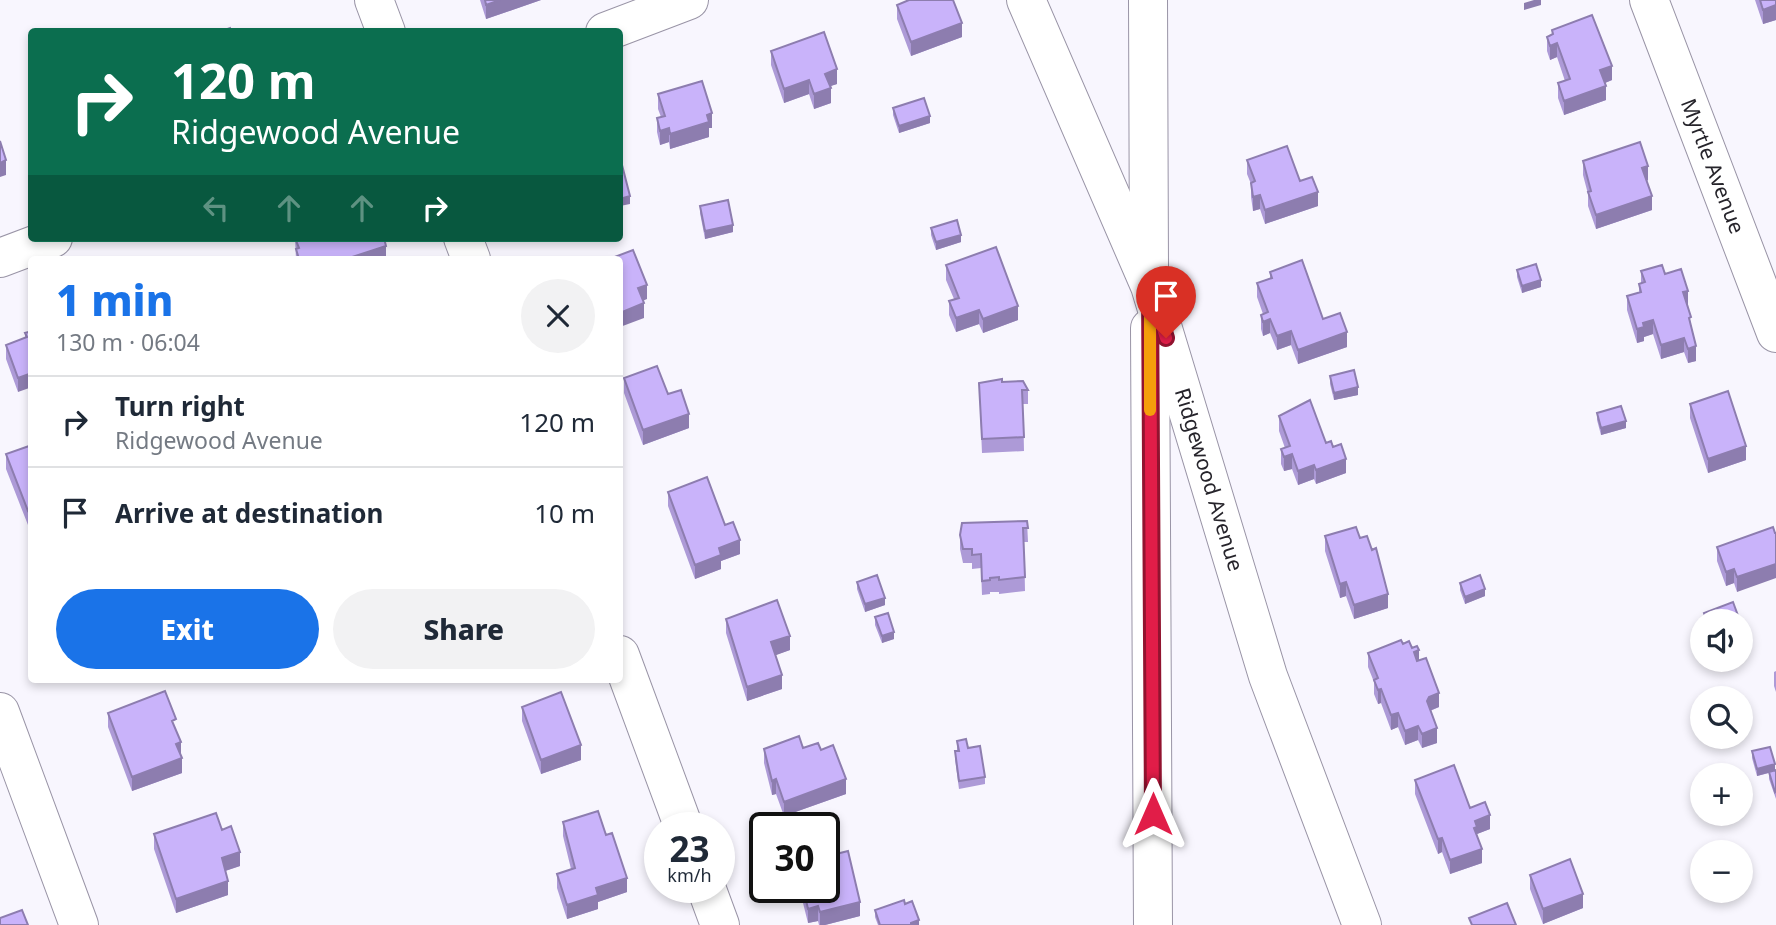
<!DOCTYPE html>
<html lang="en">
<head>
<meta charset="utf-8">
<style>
	:root { --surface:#fff; --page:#f2f2f3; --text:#1f2937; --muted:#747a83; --line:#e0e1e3; --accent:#1a73e8 }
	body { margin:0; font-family:"Noto Sans",sans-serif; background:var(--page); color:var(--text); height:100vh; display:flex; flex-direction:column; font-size:26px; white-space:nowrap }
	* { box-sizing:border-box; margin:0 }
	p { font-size:23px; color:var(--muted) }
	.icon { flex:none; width:38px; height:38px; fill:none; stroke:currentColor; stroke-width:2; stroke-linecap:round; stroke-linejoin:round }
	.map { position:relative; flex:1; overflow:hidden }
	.sheet { position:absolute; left:28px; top:256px; width:595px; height:427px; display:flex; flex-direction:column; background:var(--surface); border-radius:7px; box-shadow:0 4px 10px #0003 }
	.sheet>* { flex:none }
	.hud { position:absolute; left:28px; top:28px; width:595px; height:214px; border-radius:7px; box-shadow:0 4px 10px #0003; background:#0b6e4f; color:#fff; overflow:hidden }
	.fabs { position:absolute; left:1690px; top:609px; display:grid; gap:14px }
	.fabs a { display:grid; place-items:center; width:63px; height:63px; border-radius:50%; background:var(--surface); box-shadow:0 4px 10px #0003; font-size:35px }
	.speed { position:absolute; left:644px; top:812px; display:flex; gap:14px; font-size:35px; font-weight:700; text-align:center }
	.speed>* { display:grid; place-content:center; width:91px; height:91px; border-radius:50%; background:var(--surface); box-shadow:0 4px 10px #0003; line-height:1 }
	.speed small { font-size:18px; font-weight:400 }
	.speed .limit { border:4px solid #111; border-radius:10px; background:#fff; color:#111 }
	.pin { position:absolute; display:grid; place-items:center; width:60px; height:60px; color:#fff; margin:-72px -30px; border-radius:50% 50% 50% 0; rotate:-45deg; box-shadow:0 0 7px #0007 }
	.pin .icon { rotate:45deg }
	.me { position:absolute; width:77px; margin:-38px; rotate:0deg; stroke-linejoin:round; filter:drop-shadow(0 0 5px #0008) }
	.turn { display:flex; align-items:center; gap:24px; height:147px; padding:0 28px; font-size:32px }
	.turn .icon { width:91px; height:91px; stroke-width:2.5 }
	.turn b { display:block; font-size:49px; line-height:60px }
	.lanes { display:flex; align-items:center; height:66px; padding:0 28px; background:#0003; justify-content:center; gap:35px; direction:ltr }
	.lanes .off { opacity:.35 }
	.round { display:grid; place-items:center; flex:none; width:74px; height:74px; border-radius:37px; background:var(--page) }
	.head { display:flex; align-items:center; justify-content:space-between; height:119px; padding:0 28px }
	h1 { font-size:42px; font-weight:800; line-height:52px; color:var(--accent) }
	.cta { display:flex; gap:14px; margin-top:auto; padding:14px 28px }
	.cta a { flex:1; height:80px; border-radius:42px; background:var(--accent); color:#fff; font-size:28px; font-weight:800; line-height:80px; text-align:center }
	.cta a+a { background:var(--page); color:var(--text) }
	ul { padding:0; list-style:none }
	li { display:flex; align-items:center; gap:21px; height:91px; padding:0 28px; border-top:2px solid var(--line) }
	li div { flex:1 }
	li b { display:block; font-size:26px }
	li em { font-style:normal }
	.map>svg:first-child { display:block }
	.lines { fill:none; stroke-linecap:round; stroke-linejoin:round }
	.minor-casing { stroke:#9994a6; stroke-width:40 }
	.minor { stroke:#fff; stroke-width:38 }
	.wall { fill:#ad9ad7 }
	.shaded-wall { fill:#8d7daf }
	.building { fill:#c9b3fa; stroke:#8d7daf; stroke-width:2 }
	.route-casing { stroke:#92132f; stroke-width:18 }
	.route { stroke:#e11d48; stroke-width:12 }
	.slow { stroke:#f59e0b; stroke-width:12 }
	.labels { text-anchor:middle; stroke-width:5; stroke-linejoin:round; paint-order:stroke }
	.street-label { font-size:21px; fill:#26242b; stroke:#f8f6fe }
</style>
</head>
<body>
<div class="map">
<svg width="1776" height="925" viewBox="0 0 1776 925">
	<rect width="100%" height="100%" fill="#f8f6fe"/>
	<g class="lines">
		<g class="minor-casing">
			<g id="minor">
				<path d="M374,0l12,32"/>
				<path id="s1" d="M1026,0l124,286 118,390 94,249"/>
				<path d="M1148,0l1,271"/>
				<path id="s2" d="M1649,0l127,333"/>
				<path d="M605,32l84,-32"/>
				<path d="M463,238l8,21"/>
				<path d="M0,258l53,-20"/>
				<path d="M1150,328l3,597"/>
				<path d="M620,655l64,173"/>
				<path d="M0,712l79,213"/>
				<path d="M706,887l14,38"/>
			</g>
		</g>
		<use href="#minor" class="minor"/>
	</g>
	<path class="wall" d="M480,0h61l-55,19z
		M1755,0h21v20l-13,4z
		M897,5l65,32 -51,19 -14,-37z
		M1552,30l60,50 -7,3 1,17 -42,15 -6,-17v-15l7,-2 -8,-24 -7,3 -3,-9v-14l5,-2z
		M771,51l66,33 -7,2 1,17 -17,6 -5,-15 -25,9 -13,-38z
		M658,94l54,34h-3v9l-39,12 -1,-7 -9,3 -3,-13v-14l4,-1 -3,-8z
		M893,108l37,15 -31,10 -6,-18z
		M1247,160l53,21 18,25 -53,18 -5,-15 -7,2 -2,-14v-13l-4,-10z
		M1583,161l65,19 -1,1 5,29 -56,19 -8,-23v-12l-5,-19z
		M700,206l33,26 -28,7 -5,-26z
		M931,228l30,14 -25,8 -5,-15z
		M295,238l91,21h-90z
		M946,265l72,55 -35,13 -4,-9 -23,8 -7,-17v-14l5,-2 -8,-19z
		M1517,270l24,17 -19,6 -5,-16z
		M1641,271l24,3 23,31 8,56 -8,2 -4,-11 -23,7 -8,-25 -9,3v4l-7,2 -10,-33v-14l12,-3v-9l2,-1z
		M1270,272l53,47 24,28 -49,17 -7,-19 -14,5 -7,-17 -7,3 -2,-7v-14l2,-1 -6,-17v-14l13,-5z
		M32,331l-14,61 -12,-33v-14l19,-7v-5z
		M1330,376l28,19 -24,5 -4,-16z
		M624,378l44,16 21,34 -46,17 -19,-52z
		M1002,382l26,8v14h-5l1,47 -42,2 -3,-70z
		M1690,404l56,56 -38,13 -18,-55z
		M1597,413l29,15 -25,7 -4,-15z
		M1279,416l54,31 13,26 -30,11 -2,-5 -16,6 -6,-16 -8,2 -3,-7v-15l4,-1 -6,-17z
		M32,445v79l-4,1 -22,-56v-15z
		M668,492l57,33 15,29 -19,7v8l-26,10 -27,-73z
		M1027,521l1,21h-4l1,49 -26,3v-2h-9v2l-8,1 -1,-27 -9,1v-6h-9l-3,-14v-14z
		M1773,527l-36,65 -3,-9 -8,3 -9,-25v-14z
		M1325,536l35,2 28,70 -34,11 -8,-23 -6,2 -15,-47z
		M857,582l28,23 -20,7 -8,-23z
		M1460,583l25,13 -20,8 -5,-14z
		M875,617l19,22 -12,4 -7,-18z
		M726,619l64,31 -15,5 7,34 -35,12 -21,-68z
		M1403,644l9,4 27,59 -9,4 7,32 -15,5 -4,-8 -13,5 -7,-18 -7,3 -10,-27 -3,1 -4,-10v-12l-6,-15v-14z
		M1776,671v21l-2,-6v-14z
		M522,707l59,53 -40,14 -19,-53z
		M108,713l68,17 5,26 1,17 -50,18 -24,-64z
		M957,741l11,7 17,29v7l-26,5 -4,-30v-8h2z
		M803,748l18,2 25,44 -62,22 -8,-22 -4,1 -8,-32v-14z
		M1752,751l23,19h1v29l-7,-20v-6l-12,3 -5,-18z
		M1415,780l55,28 20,21 -13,5 5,29 -32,11 -8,-22 -4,2 -23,-60z
		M563,822l43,13 21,57 -29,10v7l-31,10 -10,-31v-14l14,-5 -8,-33z
		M222,830l18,36 -15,5 3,24 -52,18 -22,-64v-15z
		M1530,875l53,33 -40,16 -13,-35z
		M799,887h25l36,29 -35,9h-6l-1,-4 -10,2z
		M905,904l14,21h-41l-3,-8v-7z"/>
	<path class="shaded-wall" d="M500,0h41l-55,19v-14z
		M1534,0h7v5l-17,5v-7z
		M1776,5v15l-13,4v-14z
		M962,23v14l-51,19v-14z
		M1557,43v14l-7,3v-14z
		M1612,66v14l-12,5v-15z
		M837,69v15l-12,4v-14z
		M809,80v14l-25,9v-14z
		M1606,86v14l-42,15v-14z
		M831,88v15l-17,6v-15z
		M712,113v15h-3v9l-39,12v-15l37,-19z
		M930,116v7l-31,10v-7z
		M669,128v14l-9,3v-14z
		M6,160v15l-6,2v-14z
		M1648,166v14l-6,2v-14z
		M1318,192v14l-53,18v-14z
		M1260,195v14l-7,2v-14z
		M630,196v8l-10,2v-7z
		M1652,196v14l-56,19v-14z
		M733,225v7l-28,7v-8z
		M961,235v7l-25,8v-8z
		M386,246v13h-40z
		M1541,280v7l-19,6v-7z
		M647,285v14l-9,4v-15z
		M1688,291v14l-5,1v-14z
		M644,303v15l-24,9v-14z
		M1018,306v14l-35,13v-14z
		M979,310v14l-23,8v-14z
		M1270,319v14l-7,3v-14z
		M1653,320v14l-9,3v4l-7,2v-14l6,-6z
		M1291,331v14l-14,5v-14z
		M1347,332v15l-49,17v-14z
		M1684,338v14l-23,7v-14z
		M1696,346v15l-8,2v-14z
		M32,373v14l-14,5v-14z
		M1358,387v8l-24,5v-7z
		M689,414v14l-46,17v-15z
		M1626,421v7l-25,7v-7z
		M1746,446v14l-38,13v-14z
		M1292,454v15l-8,2v-14z
		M1346,459v14l-30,11v-14z
		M1314,465v14l-16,6v-14z
		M32,509v15l-4,1v-14z
		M740,540v14l-19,7v8l-26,10v-14l24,-17z
		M1776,564v14l-39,14v-15z
		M1734,569v14l-8,3v-14z
		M1346,582v14l-6,2v-14z
		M1485,589v7l-20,8v-7z
		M1388,594v14l-34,11v-14z
		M885,598v7l-20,7v-8z
		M894,632v7l-12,4v-7z
		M790,636v14l-19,7v-15z
		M1419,650v14l-5,-12z
		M782,675v14l-35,12v-14z
		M1381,689v14l-3,1v-14z
		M1439,693v14l-10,4 -2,-10 2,-4z
		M1398,713v14l-7,3v-15z
		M1418,726v14l-13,5v-14z
		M1437,728v15l-15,5v-14z
		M181,742v14l-5,-12z
		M581,745v15l-40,14v-14z
		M182,758v15l-50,18v-14z
		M1775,764v7l-18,5v-7z
		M776,779v15l-4,1v-14z
		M846,779v15l-62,22v-14z
		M1490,815v14l-13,5v7l-3,1 1,-21z
		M1442,838v14l-4,2v-15z
		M1482,849v14l-32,11v-14z
		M240,852v14l-18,6v-14z
		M627,878v14l-29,10v7l-31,10v-14l29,-17z
		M228,881v14l-52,18v-14z
		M1583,894v14l-40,16v-15z
		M860,902v14l-35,9h-5v-13z
		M818,906v15l-10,2v-14z
		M919,920v5h-8v-2z"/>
	<path class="building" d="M485,0h15l-14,5z
		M909,0h44l9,23 -51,19 -14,-37z
		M1760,0h16v5l-13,5z
		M1592,15l20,51 -12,4 6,16 -42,15 -6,-18 12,-4 -13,-36 -7,3 -3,-9 6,-3 -1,-4z
		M230,28l1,4h-12z
		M824,32l13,37 -12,5 6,14 -17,6 -5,-14 -25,9 -13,-38z
		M702,81l10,32 -5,2 2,7 -39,12 -1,-6 -9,3 -3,-13 8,-2 -7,-22z
		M924,98l6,18 -31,10 -6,-18z
		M0,141l6,19 -6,3z
		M1640,142l8,24 -6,2 10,28 -56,19 -8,-23 3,-1 -8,-30z
		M1287,146l13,35 12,-4 6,15 -53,18 -5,-15 -7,2 -2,-14 4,-2 -8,-21z
		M620,165h2l8,31 -10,3z
		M728,200l5,25 -28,6 -5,-25z
		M957,220l4,15 -25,7 -5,-14z
		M295,238h89l2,8 -40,13h-47l-3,-10 3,-1z
		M996,247l22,59 -35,13 -4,-9 -23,8 -7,-17 10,-3 -13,-33z
		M633,250l14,35 -9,3 6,15 -24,10v-54l-8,-1z
		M1302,260l21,59 17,-6 7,19 -49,18 -7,-19 -14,5 -7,-17 -7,3 -2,-7 7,-3 -11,-29 15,-5 -2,-6z
		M1536,264l5,16 -19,6 -5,-16z
		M1662,265l3,9 16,-5 7,22 -5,1 8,25 -2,1 7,28 -8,3 -4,-11 -23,7 -8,-25 -10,3 1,4 -7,2 -10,-33 14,-4 -2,-8 6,-2 -4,-11z
		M32,331v42l-14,5 -12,-33 21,-8 -2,-4z
		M657,366l11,28 13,-4 8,24 -46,16 -19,-52z
		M1354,370l4,17 -24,6 -4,-17z
		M1002,379v3l21,-1 5,9h-6l2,47 -42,2 -3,-56z
		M1728,391l18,55 -38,13 -18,-55z
		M1310,400l16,43 5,-2 2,6 8,-3 5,15 -30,11 -2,-5 -16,6 -6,-17 -8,3 -3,-8 9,-3 -11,-30z
		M1621,406l5,15 -25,7 -4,-15z
		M32,445v64l-4,2 -22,-57z
		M707,477l18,48 8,-3 7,18 -21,8 2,7 -26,10 -27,-73z
		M1027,521l1,7h-5l2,49 -26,3v-3l-9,1v2l-8,1 -1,-27 -9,1v-6h-9l-3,-14 2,-12z
		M1356,527l4,11 7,-2 5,14 4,-2 12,46 -34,11 -8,-23 -6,2 -15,-48z
		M1773,527l2,6h1v31l-39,13 -3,-8 -8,3 -9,-25z
		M877,575l8,23 -20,6 -8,-22z
		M1480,575l5,14 -20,8 -5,-14z
		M777,600l13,36 -19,6 11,33 -35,12 -21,-68z
		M1733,602l7,19h-33l-3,-8z
		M888,613l6,19 -12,4 -7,-19z
		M1401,640l2,4 6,-3 3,7 5,-2 2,4 -5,2 3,9 9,-3 13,35 -10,4 -2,4 10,27 -15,6 -4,-8 -13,5 -7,-18 -7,2 -10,-26 -3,1 -4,-10 4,-2 -10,-25z
		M165,691l11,28 -4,2 9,21 -5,2 6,14 -50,19 -24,-64z
		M561,692l20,53 -40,15 -19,-53z
		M799,736l4,12 15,-5 3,7 12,-5 13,34 -62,23 -8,-23 -4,2 -8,-32z
		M966,739l2,9 12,-2 5,31 -26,4 -4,-30h4l-2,-10z
		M1770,747l5,17 -18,5 -5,-18z
		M1454,765l16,43 15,-6 5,13 -15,6 2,6 -3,1 8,21 -32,11 -8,-22 -4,1 -23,-59z
		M1776,770v21l-1,1 -6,-20z
		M598,811l8,24 6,-2 15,45 -31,10 2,7 -31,10 -10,-31 18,-6 -12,-46z
		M216,813l6,17 9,-4 9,26 -18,6 6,23 -52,18 -22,-65z
		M848,851l12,51 -40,10 -2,-6 -10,3 -5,-22h21v-30z
		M1570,859l13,35 -40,15 -13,-34z
		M904,900l1,4 7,-3 7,19 -8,3v2h-31l-5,-15z
		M1507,903l9,22h-44l-3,-7z
		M22,910l6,15h-28v-7z"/>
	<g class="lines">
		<g class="route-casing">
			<path id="route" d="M1153,814l-3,-528 16,52"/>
		</g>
		<use href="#route" class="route"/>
		<path class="slow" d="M1150,294v116"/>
	</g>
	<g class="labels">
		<g class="street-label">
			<text dy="7" stroke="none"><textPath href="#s2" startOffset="178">Myrtle Avenue</textPath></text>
			<text dy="7" stroke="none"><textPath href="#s1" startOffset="514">Ridgewood Avenue</textPath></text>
		</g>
	</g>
</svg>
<div class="fabs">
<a><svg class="icon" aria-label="sound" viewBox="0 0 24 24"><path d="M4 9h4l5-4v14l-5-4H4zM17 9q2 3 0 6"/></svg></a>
<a><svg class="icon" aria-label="search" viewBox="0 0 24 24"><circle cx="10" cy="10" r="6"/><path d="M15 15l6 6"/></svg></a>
<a>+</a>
<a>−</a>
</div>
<div class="speed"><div>23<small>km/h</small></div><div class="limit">30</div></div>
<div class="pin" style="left:1166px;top:338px;background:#d93025"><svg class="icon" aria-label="arrive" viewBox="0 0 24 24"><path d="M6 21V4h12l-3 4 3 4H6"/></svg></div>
<svg class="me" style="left:1153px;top:814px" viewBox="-20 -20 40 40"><path d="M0-17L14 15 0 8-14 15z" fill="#e11d48" stroke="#fff" stroke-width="4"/></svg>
<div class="hud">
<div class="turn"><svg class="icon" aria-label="right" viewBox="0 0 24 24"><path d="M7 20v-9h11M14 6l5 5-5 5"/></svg><div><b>120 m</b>Ridgewood Avenue</div></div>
<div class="lanes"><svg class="icon off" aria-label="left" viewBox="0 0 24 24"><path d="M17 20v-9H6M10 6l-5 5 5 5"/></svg><svg class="icon off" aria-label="ahead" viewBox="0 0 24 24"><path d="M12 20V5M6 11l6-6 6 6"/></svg><svg class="icon off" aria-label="ahead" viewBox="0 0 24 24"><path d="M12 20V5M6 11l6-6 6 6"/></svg><svg class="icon" aria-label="right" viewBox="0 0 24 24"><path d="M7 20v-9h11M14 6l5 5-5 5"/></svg></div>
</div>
<section class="sheet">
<div class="head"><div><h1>1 min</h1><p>130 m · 06:04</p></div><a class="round"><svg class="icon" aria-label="close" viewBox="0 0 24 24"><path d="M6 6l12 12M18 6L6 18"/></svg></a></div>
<ul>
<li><svg class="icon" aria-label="right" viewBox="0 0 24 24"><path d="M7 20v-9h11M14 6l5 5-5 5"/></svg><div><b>Turn right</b><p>Ridgewood Avenue</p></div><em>120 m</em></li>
<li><svg class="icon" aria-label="arrive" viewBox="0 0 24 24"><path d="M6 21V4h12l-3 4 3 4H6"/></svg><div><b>Arrive at destination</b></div><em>10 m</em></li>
</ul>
<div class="cta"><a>Exit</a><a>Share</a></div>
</section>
</div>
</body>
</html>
